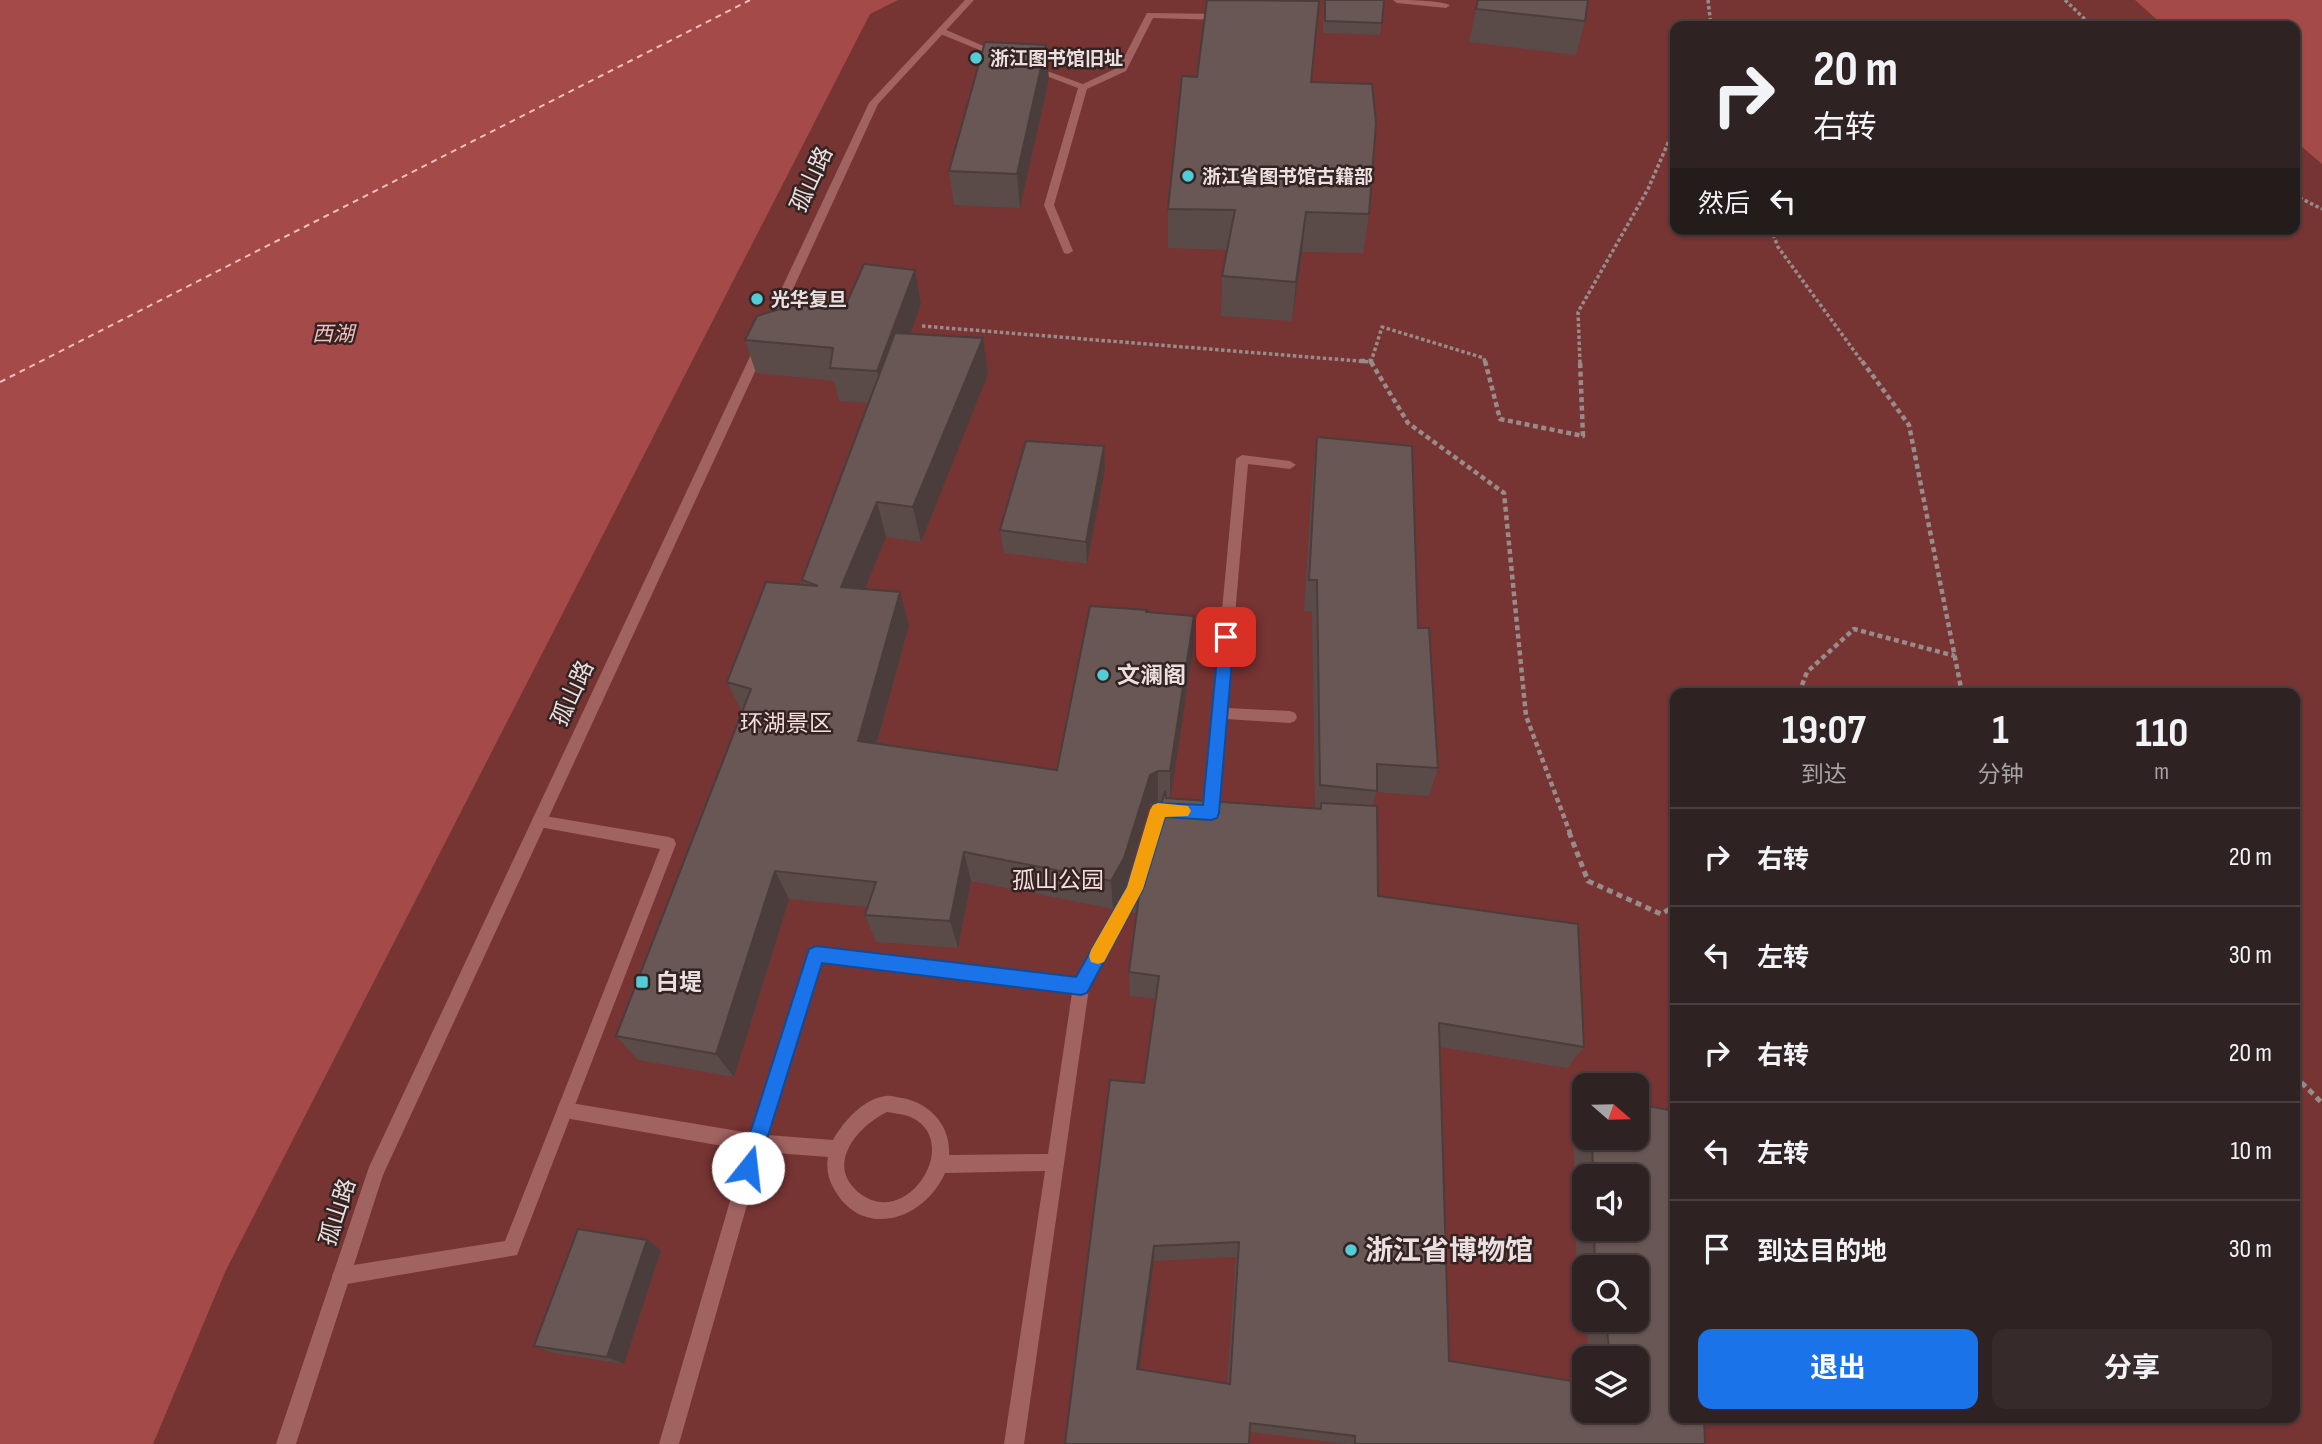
<!DOCTYPE html>
<html lang="zh">
<head>
<meta charset="utf-8">
<style>
	:root { --surface:#2e2222; --page:#362a2a; --text:#f1f3f6; --muted:#a7a4a5; --line:#493f40; --accent:#1a73e8 }
	body { margin:0; font-family:"Sofia Sans Condensed","Noto Sans SC",sans-serif; background:var(--page); color:var(--text); height:100vh; display:flex; flex-direction:column; font-size:26px; white-space:nowrap }
	* { box-sizing:border-box; margin:0 }
	p { font-size:23px; color:var(--muted) }
	.icon { flex:none; width:38px; height:38px; fill:none; stroke:currentColor; stroke-width:2; stroke-linecap:round; stroke-linejoin:round }
	.map { position:relative; flex:1; overflow:hidden }
	.sheet { position:absolute; left:1670px; top:688px; width:630px; height:735px; display:flex; flex-direction:column; background:var(--surface); border-radius:14px; box-shadow:0 2px 5px #0004,0 0 0 2px var(--line) }
	.sheet>* { flex:none }
	.banner { position:absolute; left:1670px; top:21px; width:630px; height:214px; border-radius:14px; box-shadow:0 2px 5px #0004,0 0 0 2px var(--line); background:#2e2222; color:var(--text); overflow:hidden }
	.needle { width:46px; rotate:110deg }
	.buttons { position:absolute; left:1572px; top:1073px; display:grid; gap:14px }
	.buttons a { display:grid; place-items:center; width:77px; height:77px; border-radius:14px; background:var(--surface); box-shadow:0 2px 5px #0004,0 0 0 2px var(--line); font-size:35px }
	.pin { position:absolute; display:grid; place-items:center; width:60px; height:60px; color:#fff; margin:-30px; border-radius:14px; box-shadow:0 4px 10px #0006 }
	.me { position:absolute; width:77px; margin:-38px; rotate:16deg; stroke-linejoin:round; filter:drop-shadow(0 0 5px #0008) }
	.turn { display:flex; align-items:center; gap:24px; height:147px; padding:0 28px; font-size:32px }
	.turn .icon { width:91px; height:91px; stroke-width:2.5 }
	.turn b { display:block; font-size:49px; line-height:60px }
	.then { display:flex; align-items:center; height:66px; padding:0 28px; background:#0003; gap:14px; font-size:26px }
	.eta { display:flex; justify-content:space-evenly; align-items:center; height:119px; text-align:center }
	.eta b { font-size:42px; font-weight:700; line-height:49px }
	.action { display:flex; gap:14px; margin-top:auto; padding:14px 28px }
	.action a { flex:1; height:80px; border-radius:14px; background:var(--accent); color:#fff; font-size:28px; font-weight:700; line-height:80px; text-align:center }
	.action a+a { background:var(--page); color:var(--text) }
	ul { padding:0; list-style:none }
	li { display:flex; align-items:center; gap:21px; height:98px; padding:0 28px; border-top:2px solid var(--line) }
	li div { flex:1 }
	li b { display:block; font-size:26px }
	li em { font-style:normal }
	.map>svg:first-child { display:block }
	.green { fill:#763433; fill-rule:evenodd }
	.water { fill:#a44a49 }
	.lines { fill:none; stroke-linecap:round; stroke-linejoin:round }
	.ferry { stroke:#f3bfbc; stroke-width:2; stroke-dasharray:6 5; stroke-linecap:butt }
	.path-far2 { stroke:#988b8a; stroke-width:3.5; stroke-dasharray:3.5 2.5; stroke-linecap:butt }
	.path-far1 { stroke:#988b8a; stroke-width:4.5; stroke-dasharray:5 3.5; stroke-linecap:butt }
	.path { stroke:#988b8a; stroke-width:5; stroke-dasharray:6 4.5; stroke-linecap:butt }
	.service { fill:#a16360; fill-rule:evenodd }
	.minor { fill:#a16360; fill-rule:evenodd }
	.wall { fill:#5a4b49; fill-rule:evenodd }
	.shaded-wall { fill:#4a3d3c }
	.building { fill:#695755; stroke:#4a3d3c; stroke-width:2; fill-rule:evenodd }
	.route { fill:#1a73e8; stroke:#114b97; stroke-width:2 }
	.slow { fill:#f59e0b }
	.poi-dot { fill:#52ccd6; stroke:#332423; stroke-width:2.5 }
	.labels { text-anchor:middle; stroke-width:5; stroke-linejoin:round; paint-order:stroke }
	.far-poi-label { font-size:19px; font-weight:bold; fill:#ebe0df; stroke:#332423; text-anchor:start }
	.far-water-label { font-size:21px; font-style:italic; fill:#f3bfbc; stroke:#332423 }
	.street-label { font-size:23px; fill:#ebe0df; stroke:#332423 }
	.poi-label { font-size:23px; font-weight:bold; fill:#ebe0df; stroke:#332423; text-anchor:start }
	.park-label { font-size:23px; fill:#f7dcda; stroke:#332423 }
	.near-poi-label { font-size:28px; font-weight:bold; fill:#ebe0df; stroke:#332423; text-anchor:start }
</style>
</head>
<body>
<div class="map">
<svg width="2322" height="1444" viewBox="0 0 2322 1444">
	<rect width="100%" height="100%" fill="#3e2e2d"/>
	<path class="green" d="M0,0h2322v1444h-2322zM1675,26h619v203h-619zM1675,693h619v725h-619zM1584,1085h52v53h-52zM1584,1176h52v52h-52zM1584,1267h52v53h-52zM1584,1358h52v52h-52z"/>
	<path class="water" d="M0,0h898l-28,14 -644,1256 -73,174h-153z
		M2135,0h187v164l-28,-24v-114h-130z"/>
	<g class="lines">
		<path class="ferry" d="M0,382l750,-382"/>
		<path class="path-far2" d="M1708,0l3,26
			M2065,0l27,26
			M1675,95v5
			M2294,195l28,14
			M1771,229l7,18 85,116
			M922,326l449,36 11,-35 102,31 1,5
			M1580,363l-2,-51 70,-123 27,-62"/>
		<path class="path-far1" d="M1360,361h11
			M1485,361l15,58 83,17 -3,-75
			M1862,361l47,64 53,268
			M1371,362l37,61 96,70 22,223 44,117
			M1799,693l8,-21 47,-43 101,27"/>
		<path class="path" d="M1569,832l19,49 73,33 14,-8
			M2294,1075l28,28"/>
		<path class="service" d="M1393,0c17,0 42,0 57,5l-4,3 -49,-5z
			M1147,13l74,1 4,3 -4,3 -68,-2 -27,53 -39,18 -33,116 19,46 -5,3 -4,-1 -20,-48 34,-117 -53,-20 8,-2 50,18 36,-17z
			M938,29h6l63,27 -8,2 -61,-25z
			M1242,455l48,6 6,4 -6,4 -42,-5 -21,244 63,3 5,2 2,4 -2,4 -5,2 -64,-4 -8,94 -2,4 -5,2 -10,-3 -2,-4 5,-6 32,-347z
			M1158,804l26,3 2,4 -2,4 -21,2 -20,72 -54,99 -65,456h-20l41,-273 -100,2c-20,46 -82,68 -111,16 -6,-10 -8,-21 -6,-32l-66,-5 -83,292h-20l88,-301 63,-194 6,-2 261,32 51,-92 23,-77 2,-4zM821,962l251,31 -24,161 -99,1c2,-29 -19,-52 -47,-57 -5,0 -11,-3 -16,-2 -22,2 -43,26 -53,44l-66,-5zM887,1112c6,1 15,2 21,4 58,22 -1,117 -50,76 -33,-28 0,-66 29,-80z
			M539,815l130,22 5,2 2,5 -159,411 -176,30 -6,-3 -3,-6 3,-6 6,-3 164,-26 155,-392 -121,-22 -5,-1 -2,-5 2,-5z"/>
		<path class="minor" d="M965,0h9l-96,104 -102,222 -2,3h-8l-2,-3 105,-223z
			M760,344l6,4 -383,827 -87,269h-20l93,-277 385,-819z
			M565,1102l191,32 6,3 3,6 -3,6 -6,3 -191,-34 -6,-2 -2,-6 2,-6z"/>
	</g>
	<path class="wall" d="M1324,0h60l-4,35 -57,-2z
		M1478,0l107,21 -9,34 -107,-13z
		M1049,79l-29,129 -66,-3 -5,-34z
		M1311,82l58,132 -6,39 -61,-1 -10,69 -71,-5 1,-40 6,-26 -60,-2v-39z
		M915,270l6,34 -11,30 73,4 5,36 -67,168 -35,-5 -21,52 35,3 9,33 -32,119 180,26 90,-158 47,4 -1,34 -23,148 145,11 -3,-198h-8l9,-141 4,-33 101,191 20,140 -9,28 -53,-4 -3,13 5,91 206,151 -17,21 -127,-21 9,314 187,49v-52h-47l-3,-38h50v-53h-52v39l-7,-1 -4,-189 11,-13v35h52l69,306h-359l-96,-12 -185,12 79,-361 12,-84 -26,-3 -1,-24 8,-59h-4l-1,-27 13,-23 17,-61 -4,-1 -8,4 -24,81 -13,23 -142,-28 -13,67 -82,-6 -11,-27 2,-8 -78,-8 -55,178 -96,-17 -22,-24 126,-324 -15,-30 77,-97 -2,-5 66,-177 -29,-2 -5,-20 -78,-8 -11,-33 100,-33zM1584,1176h52v52h-52zM1236,1257l-9,127 -88,-14 15,-109z
		M1104,446l1,23 -18,95 -83,-11 -4,-23z
		M647,1240l14,10 -37,114 -71,-11 -19,-7z"/>
	<path class="shaded-wall" d="M1046,45l3,34 -29,129 -3,-34z
		M1306,212l-4,40 -10,69 4,-39z
		M915,270l6,34 -36,100 -8,-33z
		M983,338l5,36 -67,168 -8,-35z
		M1104,446l1,23 -18,95 -1,-22z
		M877,502l9,35 -34,84 -11,-34z
		M900,592l9,33 -40,147 -11,-31z
		M1194,616l-1,34 -23,152v-31z
		M1158,771v30l-8,4 -24,81 -13,23 -2,-28 39,-106z
		M964,852l7,29 -13,67 -8,-27z
		M775,871l14,28 -55,178 -18,-23z
		M647,1240l14,10 -37,114 -17,-7z
		M1154,1246v15l-16,118 -1,-10z"/>
	<path class="building" d="M1207,0l112,1 -8,81 61,2 4,39 -7,91 -63,-2 -10,70 -74,-6 13,-66 -67,-1 14,-133 15,1z
		M1325,0h59l-2,23 -57,-2z
		M1478,0h110l-3,21 -109,-12z
		M985,42l61,3 -29,129 -68,-3z
		M864,264l51,6 -38,101 -47,-3 3,-20 -88,-8 12,-24 46,-14 42,5z
		M895,333l88,5 -70,169 -36,-5 -36,85 59,5 -42,149 199,29 33,-164 57,4 -1,2 48,4 -24,155h-12l-8,4 -26,83 -13,23 -147,-29 -14,69 -85,-6 11,-33 -101,-11 -59,183 -100,-18 135,-347 -24,-7 39,-100 52,4 -16,-6z
		M1317,437l95,9 6,182h11l9,140 -61,-4v27l-57,-6 -3,-205h-8z
		M1026,441l78,5 -18,96 -86,-12z
		M1165,791l1,7 155,11v-6l56,3 1,90 200,28 6,123 -145,-24 10,338 135,22v27h52v-52h-26l-4,-38h30v-53h-41l-1,-39h42v-52h-43l-1,-38h44v-34l39,7v307h29l1,26h-350v-8l-105,-13 -1,21h-184l45,-364 34,3 15,-107 -30,-4 11,-84 -8,-2 13,-23zM1239,1242l-9,142 -93,-15 17,-123z
		M578,1229l69,11 -40,117 -73,-11z"/>
	<path class="route" d="M1226,631l8,6 -15,176 -2,5 -6,2 -46,-3 -22,72 -56,104 -6,2 -259,-32 -64,205 -3,7 -7,3 -6,-3 -3,-7 70,-219 7,-3 260,31 51,-90 26,-82 5,-2 45,2 16,-168z"/>
	<path class="slow" d="M1158,803l30,3 3,5 -3,5 -23,1 -22,72 -39,73 -6,2 -7,-2 -2,-6 2,-6 36,-63 23,-77 3,-5z"/>
	<g class="poi-dot">
		<circle cx="976" cy="58" r="7"/>
		<circle cx="1188" cy="176" r="7"/>
		<circle cx="757" cy="299" r="7"/>
		<circle cx="1103" cy="675" r="7"/>
		<rect x="635" y="975" width="14" height="14" rx="3.5"/>
		<circle cx="1351" cy="1250" r="7"/>
	</g>
	<g class="labels">
		<g class="far-poi-label">
			<text x="990" y="65">浙江图书馆旧址</text>
			<text x="1202" y="183">浙江省图书馆古籍部</text>
			<text x="771" y="306">光华复旦</text>
		</g>
		<g class="far-water-label">
			<text x="333" y="341">西湖</text>
		</g>
		<g class="street-label">
			<text transform="translate(811 179) rotate(-65)" y="8">孤山路</text>
			<text transform="translate(572 693) rotate(-65)" y="8">孤山路</text>
			<text transform="translate(337 1212) rotate(-72)" y="8">孤山路</text>
		</g>
		<g class="poi-label">
			<text x="1117" y="683">文澜阁</text>
			<text x="656" y="990">白堤</text>
		</g>
		<g class="park-label">
			<text x="786" y="731">环湖景区</text>
			<text x="1058" y="888">孤山公园</text>
		</g>
		<g class="near-poi-label">
			<text x="1365" y="1260">浙江省博物馆</text>
		</g>
	</g>
</svg>
<div class="buttons">
<a><svg class="needle" viewBox="-14 -14 28 28"><path d="M0-13l5 13h-10z" fill="#e53935"/><path d="M0 13l5-13h-10z" fill="#a7a4a5"/></svg></a>
<a><svg class="icon" aria-label="sound" viewBox="0 0 24 24"><path d="M4 9h4l5-4v14l-5-4H4zM17 9q2 3 0 6"/></svg></a>
<a><svg class="icon" aria-label="search" viewBox="0 0 24 24"><circle cx="10" cy="10" r="6"/><path d="M15 15l6 6"/></svg></a>
<a><svg class="icon" aria-label="layers" viewBox="0 0 24 24"><path d="M12 4l9 5-9 5-9-5zM3 14l9 5 9-5"/></svg></a>
</div>
<div class="pin" style="left:1226px;top:637px;background:#d93025"><svg class="icon" aria-label="arrive" viewBox="0 0 24 24"><path d="M6 21V4h12l-3 4 3 4H6"/></svg></div>
<svg class="me" style="left:748px;top:1168px" viewBox="-20 -20 40 40"><circle r="19" fill="#fff"/><path d="M0-13L10 11 0 6-10 11z" fill="#1a73e8"/></svg>
<div class="banner">
<div class="turn"><svg class="icon" aria-label="right" viewBox="0 0 24 24"><path d="M7 20v-9h11M14 6l5 5-5 5"/></svg><div><b>20 m</b>右转</div></div>
<div class="then">然后<svg class="icon" aria-label="left" viewBox="0 0 24 24"><path d="M17 20v-9H6M10 6l-5 5 5 5"/></svg></div>
</div>
<section class="sheet">
<div class="eta">
<div><b>19:07</b><p>到达</p></div>
<div><b>1</b><p>分钟</p></div>
<div><b>110</b><p>m</p></div>
</div>
<ul>
<li><svg class="icon" aria-label="right" viewBox="0 0 24 24"><path d="M7 20v-9h11M14 6l5 5-5 5"/></svg><div><b>右转</b></div><em>20 m</em></li>
<li><svg class="icon" aria-label="left" viewBox="0 0 24 24"><path d="M17 20v-9H6M10 6l-5 5 5 5"/></svg><div><b>左转</b></div><em>30 m</em></li>
<li><svg class="icon" aria-label="right" viewBox="0 0 24 24"><path d="M7 20v-9h11M14 6l5 5-5 5"/></svg><div><b>右转</b></div><em>20 m</em></li>
<li><svg class="icon" aria-label="left" viewBox="0 0 24 24"><path d="M17 20v-9H6M10 6l-5 5 5 5"/></svg><div><b>左转</b></div><em>10 m</em></li>
<li><svg class="icon" aria-label="arrive" viewBox="0 0 24 24"><path d="M6 21V4h12l-3 4 3 4H6"/></svg><div><b>到达目的地</b></div><em>30 m</em></li>
</ul>
<div class="action"><a>退出</a><a>分享</a></div>
</section>
</div>
</body>
</html>
